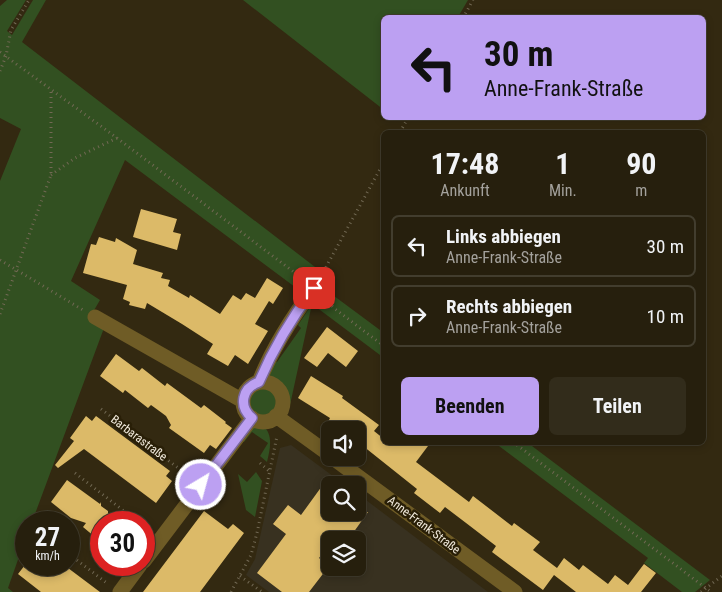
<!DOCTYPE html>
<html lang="de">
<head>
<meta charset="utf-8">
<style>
	:root { --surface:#261f0d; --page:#322c1b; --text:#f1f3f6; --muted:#a4a29d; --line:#423d2e; --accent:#bca0f2 }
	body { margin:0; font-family:"Roboto Condensed",sans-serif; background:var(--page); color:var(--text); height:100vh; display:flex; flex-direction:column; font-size:19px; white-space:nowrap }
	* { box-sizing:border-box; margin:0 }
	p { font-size:16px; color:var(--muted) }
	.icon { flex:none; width:28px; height:28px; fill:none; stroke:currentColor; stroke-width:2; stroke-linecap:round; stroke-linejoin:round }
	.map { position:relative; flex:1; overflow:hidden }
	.sheet { position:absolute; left:381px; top:130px; width:325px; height:315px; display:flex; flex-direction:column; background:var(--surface); border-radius:8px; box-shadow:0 2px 8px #0003,0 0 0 1px var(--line) }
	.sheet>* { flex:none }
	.guide { position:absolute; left:381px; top:15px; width:325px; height:105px; border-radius:8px; box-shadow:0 2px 8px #0003,0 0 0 1px var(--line); background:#bca0f2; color:#111; overflow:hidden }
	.fabs { position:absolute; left:321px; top:421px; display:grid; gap:10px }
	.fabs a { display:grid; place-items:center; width:45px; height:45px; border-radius:8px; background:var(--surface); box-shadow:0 2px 8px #0003,0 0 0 1px var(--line); font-size:25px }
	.speed { position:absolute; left:15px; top:511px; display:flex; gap:10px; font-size:25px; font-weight:700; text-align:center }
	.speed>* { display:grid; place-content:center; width:65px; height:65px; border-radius:50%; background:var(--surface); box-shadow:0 2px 8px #0003,0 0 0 1px var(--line); line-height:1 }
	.speed small { font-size:12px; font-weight:400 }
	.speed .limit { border:8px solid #d22; background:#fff; color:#111 }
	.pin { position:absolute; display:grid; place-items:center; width:42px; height:42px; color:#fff; margin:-21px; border-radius:10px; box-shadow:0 2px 8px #0006 }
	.me { position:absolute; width:55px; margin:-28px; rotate:37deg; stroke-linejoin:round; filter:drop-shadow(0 0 4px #0008) }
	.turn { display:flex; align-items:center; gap:18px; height:105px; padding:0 20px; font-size:22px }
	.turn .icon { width:65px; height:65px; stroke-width:2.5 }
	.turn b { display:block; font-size:35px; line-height:42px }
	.eta { display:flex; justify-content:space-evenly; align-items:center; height:85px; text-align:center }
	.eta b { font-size:30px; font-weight:700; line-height:35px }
	.button { display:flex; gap:10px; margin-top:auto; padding:10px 20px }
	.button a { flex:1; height:58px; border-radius:8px; background:var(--accent); color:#111; font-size:20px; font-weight:700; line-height:58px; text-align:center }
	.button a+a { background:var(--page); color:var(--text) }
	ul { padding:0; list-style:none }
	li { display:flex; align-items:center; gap:15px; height:62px; margin:0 10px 8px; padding:0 10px; border:2px solid var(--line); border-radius:8px }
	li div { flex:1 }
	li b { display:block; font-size:19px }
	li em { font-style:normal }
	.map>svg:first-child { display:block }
	.education { fill:#383120; fill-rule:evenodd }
	.green { fill:#325021 }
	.building { fill:#dcba68 }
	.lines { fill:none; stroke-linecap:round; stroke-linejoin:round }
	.path { stroke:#726954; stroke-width:3; stroke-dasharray:1 4; stroke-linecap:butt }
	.minor { stroke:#6f5c26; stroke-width:15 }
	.route-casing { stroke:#7a689d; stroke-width:12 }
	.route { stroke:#bca0f2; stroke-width:9 }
	.labels { text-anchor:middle; stroke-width:5; stroke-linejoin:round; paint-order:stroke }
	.street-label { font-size:12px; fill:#f3ecde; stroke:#291f07 }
</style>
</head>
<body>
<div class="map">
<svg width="722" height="592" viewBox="0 0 722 592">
	<rect width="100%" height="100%" fill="#332911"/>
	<path class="education" d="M291,445l54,40h-15v27h28v-18l130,98h-219l-23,-17 9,-16 25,-111zM330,540h28v28h-28z"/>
	<path class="green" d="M7,0h19l-19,31 5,4 21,-35h13l-24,42 297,228 3,17 62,46v25l-72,-54 -22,101 -9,-21 -9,-5 -4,-8 5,-10 4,1 24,-34 -3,-3 14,-21 -9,-11 -178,-133 -54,121 29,19 -11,19 15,9 -72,194h-6v15l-18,51 5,4h-13v-411l21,-52 -21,-11v-112z
		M243,0h225l-10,17 -74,1v92z
		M250 402a13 13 0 1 1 26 0a13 13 0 1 1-26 0Z
		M262,425c12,9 8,24 5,37l-7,-6 8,-13 -16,-11 -8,10 -4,-3 8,-10z
		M495,443h33l182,137 -15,12h-13l-38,-29 4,-5z
		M256,472l6,9 -7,36 -9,-7 -8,-36 9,8z"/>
	<path class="building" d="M141,209l36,10 -4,13 8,2 -4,16 -44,-13z
		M99,237l16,5 1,-4 21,12 -4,14 30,9 -2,5 9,2 -2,6 21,12 1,-3 30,19 13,-19 8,5 5,-7 9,5 12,-20 16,10 -10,16 -4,-3 -14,23 13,7 -20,33 -13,-9 -7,11 -21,-12 6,-10 -31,-20 -35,-21 -2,6 -16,-4 1,-3 -7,-3 4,-14 -44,-12 8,-29 5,1z
		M327,327l31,24 -12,16 -18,-14 -11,14 -13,-9z
		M116,354l23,17 3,-3 23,18 2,-3 34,25 3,-3 22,17 -1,1 7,5 -16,21 -6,-4 -6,8 -35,-25 2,-3 -5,-9 -4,-3 -11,-8 -3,3 -23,-18 -2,3 -23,-17z
		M311,376l32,20 -1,2 37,27 -5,6 10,8v3h47l-15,20 53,40 4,-6 39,30 2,-3 26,19 -7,8 24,18 7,-10 15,12 4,-5 25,19 7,-9 13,10 16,-21 12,9 -15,19h-65l-22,-17 -11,15 -51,-38 4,-6 -26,-20 -25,-19 -5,6 -26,-20 3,-4 -59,-47v-12h-16l-13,-10 1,-2 -32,-20z
		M86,416l6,5 4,-5 74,55 -4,5 6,5 -16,22 -72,-54 -26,19 -3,-3 19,-24 -4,-3z
		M330,475v37h38l-20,28h-18v4l-11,14 10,8 -20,26h-27l-25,-19 29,-39 -13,-10 15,-19 13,10z
		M67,480l33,24 1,-2v4l7,5v2l12,9h-19v20l-18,-15 3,-4 -15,-5 -20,-16z
		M204,511l24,18 5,-5 11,9 -44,59h-57z
		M25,565h39l36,27h-59l-23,-18z"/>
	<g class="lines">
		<path class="path" d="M463,18l10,-18
			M0,52l117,86 186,141
			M0,71l6,-15 5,-26 18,-30
			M400,132l8,-14
			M51,175l24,-17 42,-20
			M0,260l83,50
			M321,276l63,-114
			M325,299l10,10 49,37
			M0,314l51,-139v-85
			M101,409l89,68
			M513,442l198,150
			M260,463l9,8
			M75,473l63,49
			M69,554l39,30
			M240,576l22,16
			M231,592l20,-37 6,-22 20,-97
			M701,592l21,-16"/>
		<path class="minor" d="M95,317l148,84
			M259,382c13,-33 34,-66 55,-94
			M243 402a20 20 0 1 1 40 0a20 20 0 1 1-40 0Z
			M276,416l54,39
			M333,458l182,134
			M144,561l108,-143
			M120,592l20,-27"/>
	</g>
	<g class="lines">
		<g class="route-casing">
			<path id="route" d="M201,485l51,-67c-14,-12 -10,-30 7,-36 14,-33 34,-66 55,-94"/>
		</g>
		<use href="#route" class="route"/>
	</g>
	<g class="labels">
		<g class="street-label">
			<text transform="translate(139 438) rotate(37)" y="4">Barbarastraße</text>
			<text transform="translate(424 525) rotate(37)" y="4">Anne-Frank-Straße</text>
		</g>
	</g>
</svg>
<div class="fabs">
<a><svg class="icon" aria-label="sound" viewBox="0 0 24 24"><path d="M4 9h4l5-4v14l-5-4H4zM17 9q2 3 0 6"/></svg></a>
<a><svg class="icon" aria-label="search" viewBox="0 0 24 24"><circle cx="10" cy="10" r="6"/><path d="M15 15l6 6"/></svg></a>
<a><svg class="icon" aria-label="layers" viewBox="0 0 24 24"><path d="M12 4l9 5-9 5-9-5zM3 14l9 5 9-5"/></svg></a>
</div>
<div class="speed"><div>27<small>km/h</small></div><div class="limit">30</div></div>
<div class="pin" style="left:314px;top:288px;background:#d93025"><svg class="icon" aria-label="arrive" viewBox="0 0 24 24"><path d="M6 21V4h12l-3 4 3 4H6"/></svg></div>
<svg class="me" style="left:201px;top:485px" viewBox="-20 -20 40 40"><circle r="17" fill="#bca0f2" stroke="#fff" stroke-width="3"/><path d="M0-11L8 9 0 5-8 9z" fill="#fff"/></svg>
<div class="guide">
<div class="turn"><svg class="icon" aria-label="left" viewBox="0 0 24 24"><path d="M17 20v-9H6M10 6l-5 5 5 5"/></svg><div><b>30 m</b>Anne-Frank-Straße</div></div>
</div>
<section class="sheet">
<div class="eta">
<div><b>17:48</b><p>Ankunft</p></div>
<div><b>1</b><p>Min.</p></div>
<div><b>90</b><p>m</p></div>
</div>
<ul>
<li><svg class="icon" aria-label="left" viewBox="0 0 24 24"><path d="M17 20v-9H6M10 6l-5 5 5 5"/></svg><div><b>Links abbiegen</b><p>Anne-Frank-Straße</p></div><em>30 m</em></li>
<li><svg class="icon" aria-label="right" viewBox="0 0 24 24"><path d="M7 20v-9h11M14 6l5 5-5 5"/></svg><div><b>Rechts abbiegen</b><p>Anne-Frank-Straße</p></div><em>10 m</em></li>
</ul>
<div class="button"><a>Beenden</a><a>Teilen</a></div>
</section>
</div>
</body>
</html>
